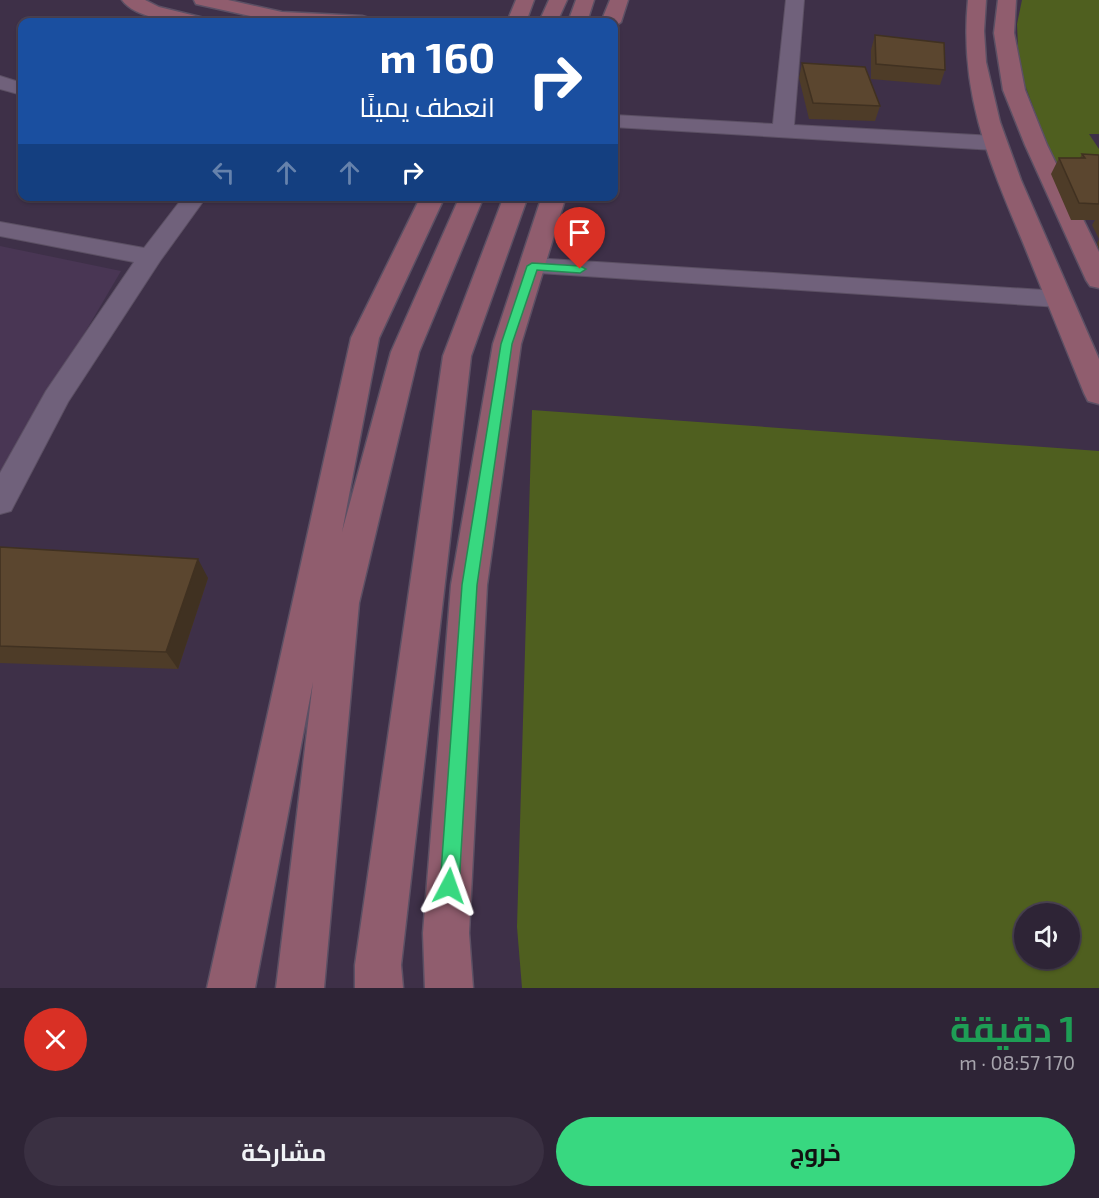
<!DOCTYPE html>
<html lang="ar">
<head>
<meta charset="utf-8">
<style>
	:root { --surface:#2e2436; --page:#3a3042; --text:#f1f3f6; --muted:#a7a4ad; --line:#494151; --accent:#38d880 }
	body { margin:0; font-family:"Exo 2",Cairo,sans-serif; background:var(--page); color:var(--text); direction:rtl; height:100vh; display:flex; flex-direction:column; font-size:22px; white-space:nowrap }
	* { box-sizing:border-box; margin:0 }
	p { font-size:20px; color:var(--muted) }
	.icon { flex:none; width:33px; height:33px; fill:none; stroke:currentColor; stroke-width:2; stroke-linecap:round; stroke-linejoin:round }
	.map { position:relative; height:988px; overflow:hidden; direction:ltr }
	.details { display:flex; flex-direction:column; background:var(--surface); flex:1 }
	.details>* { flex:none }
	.top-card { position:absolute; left:18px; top:18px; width:600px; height:183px; border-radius:12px; box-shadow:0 2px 4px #0004,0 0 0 2px var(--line); direction:rtl; background:#1a4fa0; color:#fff; overflow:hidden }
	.tools { position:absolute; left:1014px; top:903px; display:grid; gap:12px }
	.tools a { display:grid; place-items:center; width:66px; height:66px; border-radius:50%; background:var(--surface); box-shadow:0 2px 4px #0004,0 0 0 2px var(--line); font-size:30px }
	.pin { position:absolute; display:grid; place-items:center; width:51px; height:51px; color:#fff; margin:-62px -26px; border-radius:50% 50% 50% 0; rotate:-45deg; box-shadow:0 0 6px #0007 }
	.pin .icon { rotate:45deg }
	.me { position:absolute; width:66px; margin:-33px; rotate:4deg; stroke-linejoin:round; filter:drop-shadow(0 0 4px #0008) }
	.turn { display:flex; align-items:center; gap:21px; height:126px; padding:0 24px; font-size:27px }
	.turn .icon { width:78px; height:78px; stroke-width:2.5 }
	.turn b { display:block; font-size:42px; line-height:51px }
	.lanes { display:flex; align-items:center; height:57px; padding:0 24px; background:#0003; justify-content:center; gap:30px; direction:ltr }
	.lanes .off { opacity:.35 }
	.round { display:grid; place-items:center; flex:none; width:63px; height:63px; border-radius:32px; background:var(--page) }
	.summary { display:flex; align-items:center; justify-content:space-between; height:102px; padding:0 24px }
	h1 { font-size:36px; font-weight:700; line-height:45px; color:#1e9e55 }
	.action { display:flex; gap:12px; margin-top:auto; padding:12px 24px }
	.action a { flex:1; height:69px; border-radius:36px; background:var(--accent); color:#111; font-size:24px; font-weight:700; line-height:69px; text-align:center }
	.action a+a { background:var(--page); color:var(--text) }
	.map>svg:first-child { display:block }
	.built { fill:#493654 }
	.green { fill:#4f5f1f; fill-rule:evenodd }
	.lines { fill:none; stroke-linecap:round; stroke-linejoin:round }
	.street-casing { stroke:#5c5064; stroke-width:2 }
	.secondary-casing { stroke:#5c5064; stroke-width:3 }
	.street { fill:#70617b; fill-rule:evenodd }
	.secondary { fill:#905d6e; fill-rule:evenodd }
	.wall { fill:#4e3c28 }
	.shaded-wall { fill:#403121 }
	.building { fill:#5b462f; stroke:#403121; stroke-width:1.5 }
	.route { fill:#38d880; stroke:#248c53; stroke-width:1.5 }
</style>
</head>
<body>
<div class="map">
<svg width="1099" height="988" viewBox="0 0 1099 988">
	<rect width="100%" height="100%" fill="#3e3048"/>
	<path class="built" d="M0,246l121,25 -121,206z"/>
	<path class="green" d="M1022,0h77v134h-10l10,15v23l-42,-1 -38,-102 -2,-45z
		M532,410l567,41v537h-577l-5,-61zM1024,914h46v44h-46z"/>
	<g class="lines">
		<g class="street-casing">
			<path id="street" d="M786,0h18l-10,125 200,11 8,2 3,5 -3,5 -8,2 -380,-23v-12l159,9z
				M0,76l22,7v12l-22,-6z
				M184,196h23l-47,65 -92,141 -57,109 -11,3v-41l46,-82 88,-129 -134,-26v-14l144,26z
				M533,258l526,33 9,2 4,6 -4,6 -9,2 -535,-35 -4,-6 4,-6z"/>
		</g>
		<g class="secondary-casing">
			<path id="secondary" d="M122,0h23l14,7 45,11 3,4c-22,2 -71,-2 -85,-22z
				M194,0h34l54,12 80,4 7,2 3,4h-95l-81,-18z
				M516,0h18l-8,22h-19z
				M549,0h18l-10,22h-18z
				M576,0h18l-7,22h-19z
				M610,0h18l-7,22 -7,5v-5h-13z
				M968,0h18l-2,31 2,31 14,60 21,58 78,179v45l-11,-3 -4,-8c-20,-49 -40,-98 -60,-148 -35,-84 -65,-152 -56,-245z
				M998,0h18l-2,33 11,57 22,55 52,107v36l-9,-2 -4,-6 -61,-135 -22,-55 -9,-57z
				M421,196h24l-66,142 -37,194 49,-180 69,-156h24l-65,156 -60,251 -35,385h-48l37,-306 -58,306h-48l144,-650z
				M504,196h24l-57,160 -70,609 2,23h-48v-23l88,-609z
				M542,196h24l-45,148 -34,241 -18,348 4,55h-48l-2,-55 28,-348 42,-241z"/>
		</g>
		<use href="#street" class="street"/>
		<use href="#secondary" class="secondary"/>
	</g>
	<path class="wall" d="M875,35l70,35 -5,15 -69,-6v-29z
		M802,63l78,43 -5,15 -66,-2 -10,-41z
		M1082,154l17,1v95l-2,-7 2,-4 -7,-14 3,-5h-24l-20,-46 8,-16h21z
		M0,547l208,31 -30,91 -178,-6z"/>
	<path class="shaded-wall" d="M198,559l10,19 -30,91 -12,-17z"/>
	<path class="building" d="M875,35l69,8 1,27 -69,-6z
		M802,63l63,4 15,39 -67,-3z
		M1082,154l17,1v49l-20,-1 -20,-45h26z
		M0,547l198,12 -32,93 -166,-6z"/>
	<path class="route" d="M532,263l48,3 6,3 -6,4 -43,-3 -25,74 -35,241 -18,301 -3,7 -7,3 -6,-3 -3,-7 22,-301 39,-241 26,-78z"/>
</svg>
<div class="tools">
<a><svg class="icon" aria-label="sound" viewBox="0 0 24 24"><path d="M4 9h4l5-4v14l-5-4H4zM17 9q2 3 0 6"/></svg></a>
</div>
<div class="pin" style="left:580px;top:269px;background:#d93025"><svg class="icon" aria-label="arrive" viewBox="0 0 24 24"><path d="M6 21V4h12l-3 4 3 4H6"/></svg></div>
<svg class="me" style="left:449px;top:886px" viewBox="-20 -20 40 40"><path d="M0-17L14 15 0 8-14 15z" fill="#38d880" stroke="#fff" stroke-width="4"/></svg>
<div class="top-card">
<div class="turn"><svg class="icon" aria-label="right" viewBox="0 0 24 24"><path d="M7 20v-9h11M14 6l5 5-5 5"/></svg><div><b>160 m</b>انعطف يمينًا</div></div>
<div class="lanes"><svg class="icon off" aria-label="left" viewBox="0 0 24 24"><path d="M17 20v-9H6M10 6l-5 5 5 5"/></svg><svg class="icon off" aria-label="ahead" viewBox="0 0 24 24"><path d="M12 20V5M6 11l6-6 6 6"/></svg><svg class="icon off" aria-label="ahead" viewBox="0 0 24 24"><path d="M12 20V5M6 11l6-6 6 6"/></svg><svg class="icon" aria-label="right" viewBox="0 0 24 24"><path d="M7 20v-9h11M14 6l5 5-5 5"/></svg></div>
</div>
</div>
<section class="details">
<div class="summary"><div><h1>1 دقيقة</h1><p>170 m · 08:57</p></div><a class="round" style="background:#d93025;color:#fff"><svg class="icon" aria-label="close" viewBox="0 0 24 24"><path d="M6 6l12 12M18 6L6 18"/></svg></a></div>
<div class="action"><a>خروج</a><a>مشاركة</a></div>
</section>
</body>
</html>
